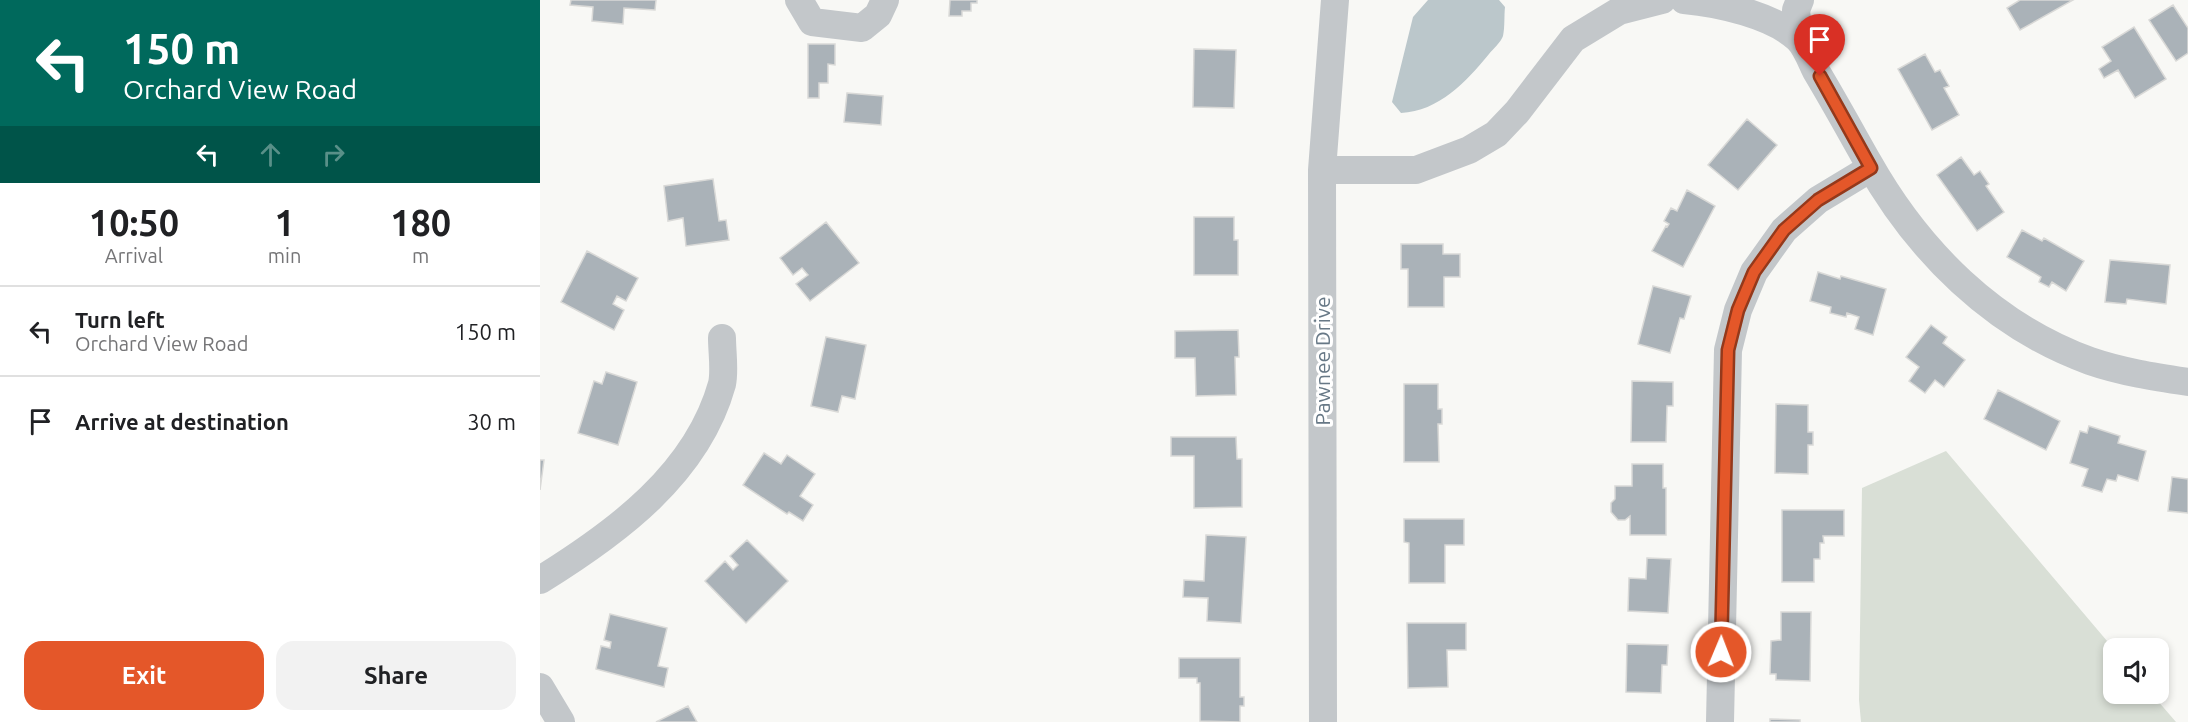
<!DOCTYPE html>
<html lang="en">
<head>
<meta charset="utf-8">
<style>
	:root { --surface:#fff; --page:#f2f2f2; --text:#202124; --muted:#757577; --line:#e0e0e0; --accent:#e45729 }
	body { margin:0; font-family:Ubuntu,sans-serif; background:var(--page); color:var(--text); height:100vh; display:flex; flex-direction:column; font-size:22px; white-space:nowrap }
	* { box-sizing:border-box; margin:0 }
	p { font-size:20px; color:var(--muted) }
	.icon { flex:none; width:33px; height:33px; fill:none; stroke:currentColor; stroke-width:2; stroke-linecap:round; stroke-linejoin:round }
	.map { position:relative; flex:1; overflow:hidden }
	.side { display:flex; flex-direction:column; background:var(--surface); width:540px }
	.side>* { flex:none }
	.hud { background:#00695c; color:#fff; overflow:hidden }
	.buttons { position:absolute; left:1563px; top:638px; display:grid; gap:12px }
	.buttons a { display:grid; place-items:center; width:66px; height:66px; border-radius:12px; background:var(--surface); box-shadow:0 3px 9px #0003; font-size:30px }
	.pin { position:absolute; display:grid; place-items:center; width:51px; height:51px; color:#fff; margin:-62px -26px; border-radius:50% 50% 50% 0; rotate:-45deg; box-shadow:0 0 6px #0007 }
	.pin .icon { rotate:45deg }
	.me { position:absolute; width:66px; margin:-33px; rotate:1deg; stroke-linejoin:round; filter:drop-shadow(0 0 4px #0008) }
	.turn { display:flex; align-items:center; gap:21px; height:126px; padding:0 24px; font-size:27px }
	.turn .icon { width:78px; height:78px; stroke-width:2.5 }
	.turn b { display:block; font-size:42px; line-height:51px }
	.lanes { display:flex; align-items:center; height:57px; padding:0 24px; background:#0003; justify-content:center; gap:30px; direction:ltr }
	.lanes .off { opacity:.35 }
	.eta { display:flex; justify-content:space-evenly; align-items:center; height:102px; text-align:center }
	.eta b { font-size:36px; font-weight:700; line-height:42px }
	.button { display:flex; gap:12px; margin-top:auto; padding:12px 24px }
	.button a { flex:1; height:69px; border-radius:18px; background:var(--accent); color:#fff; font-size:24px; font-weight:700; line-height:69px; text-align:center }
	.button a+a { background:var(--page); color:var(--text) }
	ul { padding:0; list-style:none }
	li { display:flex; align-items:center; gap:18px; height:90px; padding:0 24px; border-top:2px solid var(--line) }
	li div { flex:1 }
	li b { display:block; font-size:22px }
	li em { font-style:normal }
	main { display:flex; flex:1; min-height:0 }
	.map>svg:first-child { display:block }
	.green { fill:#d9dfd6 }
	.water { fill:#bbc7cb }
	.building { fill:#aab2b8; stroke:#d9d9d7; stroke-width:1.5 }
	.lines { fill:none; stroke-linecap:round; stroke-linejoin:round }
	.minor { stroke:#c3c7ca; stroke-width:28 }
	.route-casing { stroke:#94391b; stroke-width:15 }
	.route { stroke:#e45729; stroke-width:10 }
	.labels { text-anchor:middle; stroke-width:6; stroke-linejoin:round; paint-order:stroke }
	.street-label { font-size:21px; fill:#677886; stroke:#fff }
</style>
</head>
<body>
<main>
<section class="side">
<div class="hud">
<div class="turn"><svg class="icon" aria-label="left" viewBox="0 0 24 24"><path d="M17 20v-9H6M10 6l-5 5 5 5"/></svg><div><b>150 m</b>Orchard View Road</div></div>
<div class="lanes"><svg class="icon" aria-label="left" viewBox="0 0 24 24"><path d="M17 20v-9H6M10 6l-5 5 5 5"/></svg><svg class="icon off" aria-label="ahead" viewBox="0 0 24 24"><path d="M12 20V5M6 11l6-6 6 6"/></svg><svg class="icon off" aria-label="right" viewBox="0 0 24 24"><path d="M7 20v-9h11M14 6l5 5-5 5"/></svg></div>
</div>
<div class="eta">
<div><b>10:50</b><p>Arrival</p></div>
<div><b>1</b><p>min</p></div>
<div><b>180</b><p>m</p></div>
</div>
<ul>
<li><svg class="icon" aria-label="left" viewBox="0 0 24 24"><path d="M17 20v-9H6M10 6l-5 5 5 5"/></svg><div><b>Turn left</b><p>Orchard View Road</p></div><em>150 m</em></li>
<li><svg class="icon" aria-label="arrive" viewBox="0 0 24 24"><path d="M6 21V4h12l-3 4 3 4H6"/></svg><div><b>Arrive at destination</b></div><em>30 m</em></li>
</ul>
<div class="button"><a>Exit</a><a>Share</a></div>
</section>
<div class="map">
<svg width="1648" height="722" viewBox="0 0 1648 722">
	<rect width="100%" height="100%" fill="#f8f8f5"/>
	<path class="green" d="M1406,451l167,197 1,45h37l25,29h-315l-2,-22 3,-212z"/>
	<path class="water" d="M888,0h71l6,7c-1,9 0,20 -2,29 -2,6 -10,13 -14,18 -23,28 -50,57 -88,59l-9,-11 21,-85z"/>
	<path class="building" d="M31,0h85l-1,10 -31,-2 -1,16 -31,-3 1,-14 -23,-2z
		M410,0h27v3h-6v8h-9v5h-13z
		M1480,0h53l-53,30 -13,-22z
		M1633,5l15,23v25l-12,8 -27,-41z
		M1594,27l32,52 -31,19 -17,-28 -14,8 -5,-9 12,-8 -9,-14z
		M268,44h27v21l-7,-1v19h-9v15h-11z
		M654,49l42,1 -2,58 -41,-1z
		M1385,54l10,18 5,-2 9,16 -5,2 15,27 -27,15 -34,-61z
		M307,93l36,3 -2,29 -37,-3z
		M1207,119l30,26 -39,45 -30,-25z
		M1421,157l13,18 6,-4 9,13 -3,2 18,26 -27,19 -40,-56z
		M173,179l6,42 7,-1 3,20 -43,6 -3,-28 -15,3 -4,-35z
		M1147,190l28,16 -32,61 -31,-16 14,-25 1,1 2,-3 -5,-3 7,-13 6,3z
		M654,217h40v23h4v35h-44z
		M286,222l33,41 -49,38 -14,-17 12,-9 -6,-7 -9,7 -13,-17z
		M1482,230l20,11 2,-3 40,23 -18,30 -14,-9 -3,5 -10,-5 2,-5 -34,-20z
		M861,244h42v10h17v23h-16v30h-36v-38h-7z
		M47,251l51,27 -12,23 -9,-5 -4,8 11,6 -10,20 -53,-28z
		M1570,260l60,5 -4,39 -39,-5 -1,5 -21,-2z
		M1278,272l22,7 1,-3 45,13 -13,46 -18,-6 4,-12 -12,-4 -1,4 -16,-4 1,-6 -21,-6z
		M1113,286l38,10 -7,23 -4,-1 -10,35 -32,-9z
		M1391,325l16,12 -4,6 22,17 -21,27 -9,-7 -10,13 -16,-12 10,-14 -13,-10z
		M698,330l1,27h-4l1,38 -40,1 -1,-38h-20v-27z
		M286,337l40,8 -11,54 -13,-3 -4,16 -27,-6z
		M66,372l31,10 -19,63 -40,-12 16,-52 8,3z
		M1092,381l41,1v24h-6l-1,36h-35z
		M864,384h34v25h4v15h-4l1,38h-35z
		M1458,390l62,31 -14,29 -62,-31z
		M1236,404l32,1v27h5v13h-5v29l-33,-1z
		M1549,426l31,10 -2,7 28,8 -8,30 -20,-6 -2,6 -9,-2 -5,13 -20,-6 6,-17 -18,-6 10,-32 7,2z
		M631,437h65l1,22h5v48l-48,1v-52h-23z
		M224,453l17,11 6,-9 28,19 -15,22 13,9 -10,16 -14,-9 -2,2 -44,-29z
		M0,460h4l-4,30z
		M1092,464h31v24h3v47h-36v-19l-5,4h-7l-7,-8v-9l4,-4v-13h17z
		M1632,477l16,2v34l-20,-2z
		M1242,510h62v26h-21l1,7h-4v16h-6v23h-32z
		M864,519h60v26h-19v38h-36v-40l-5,-1z
		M666,535l40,2 -5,86 -34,-2 1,-23 -25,-1 1,-17 20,1z
		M207,540l41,41 -42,42 -41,-42 20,-20 8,9 5,-5 -8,-9z
		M1107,558l24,1 -3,54 -40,-2 1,-33 17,1z
		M1241,612h30l-1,69 -34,-1v-6h-6l1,-33 10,-1z
		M70,614l57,14 -9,38 10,2 -4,19 -68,-18 5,-23 9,2 1,-6 -7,-2z
		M867,623h59v27h-19l1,37 -40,1z
		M1087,644l41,1 -1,20h-5l-1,28 -35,-1z
		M639,658h61v39h4v9h-4v16l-40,-1v-38h-3v-5h-18z
		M148,706l9,16h-41z
		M1230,719l30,1v2h-30z"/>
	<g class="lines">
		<path class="minor" d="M259,0l13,22 50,6 16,-13 7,-15
			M1144,0c34,3 89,15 114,39 8,8 13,22 18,32 18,30 35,61 52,91 50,89 125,164 222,199 32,11 65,16 98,21
			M1259,40l-3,-30 4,-10
			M782,170h94l53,-20 27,-16 21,-22 56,-73 46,-28 43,-11
			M0,580c76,-47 157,-106 182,-196 3,-14 0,-32 0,-46
			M0,687l21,35
			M783,722l-1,-552 13,-170
			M1180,722l8,-372 10,-40 16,-38 30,-42 34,-30 53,-32"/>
	</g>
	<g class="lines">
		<g class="route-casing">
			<path id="route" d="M1181,652l7,-302 10,-40 16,-38 30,-42 34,-30 53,-32 -51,-92"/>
		</g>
		<use href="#route" class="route"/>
	</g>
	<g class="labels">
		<g class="street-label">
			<text transform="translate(783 361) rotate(-90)" y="7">Pawnee Drive</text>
		</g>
	</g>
</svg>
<div class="buttons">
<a><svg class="icon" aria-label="sound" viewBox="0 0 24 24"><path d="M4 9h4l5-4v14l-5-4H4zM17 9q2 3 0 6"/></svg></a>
</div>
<div class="pin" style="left:1280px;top:76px;background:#d93025"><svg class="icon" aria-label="arrive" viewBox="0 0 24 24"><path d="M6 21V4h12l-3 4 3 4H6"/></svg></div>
<svg class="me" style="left:1181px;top:652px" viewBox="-20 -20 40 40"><circle r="17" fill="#e45729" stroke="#fff" stroke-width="3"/><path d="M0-11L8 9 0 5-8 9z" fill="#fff"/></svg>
</div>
</main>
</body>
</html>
